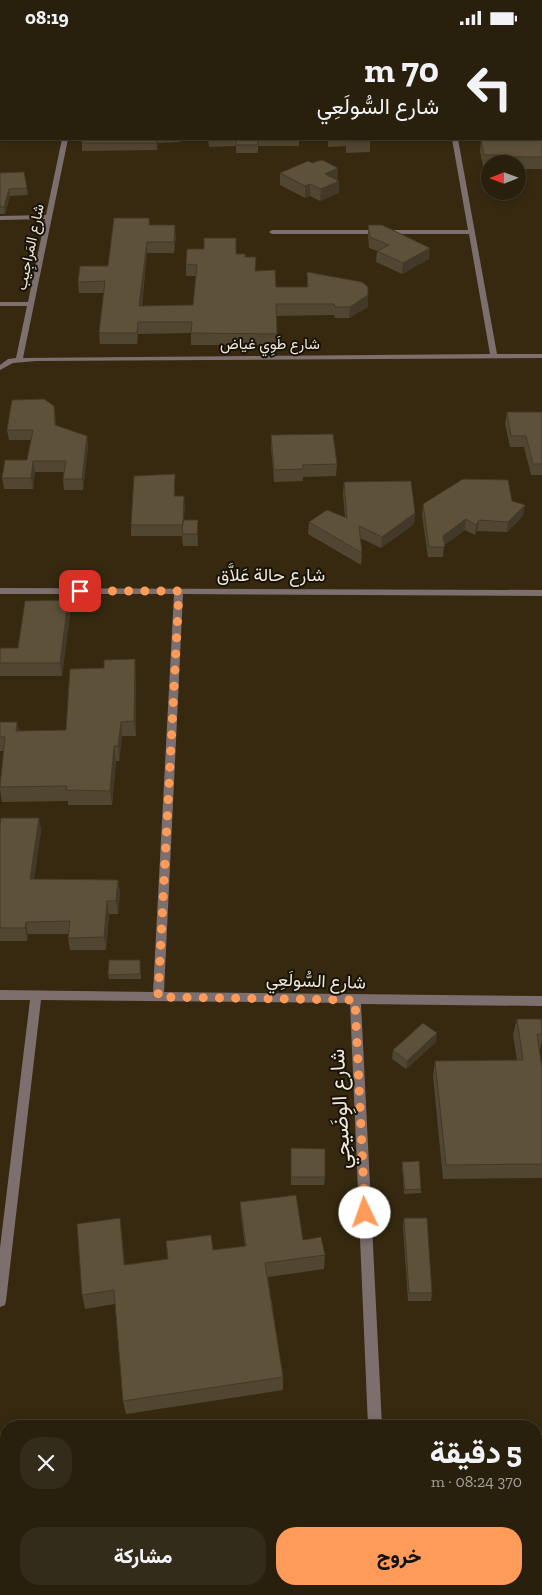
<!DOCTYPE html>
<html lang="ar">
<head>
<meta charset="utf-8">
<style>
	:root { --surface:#281f0c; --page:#342c1a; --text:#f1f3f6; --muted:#a5a29d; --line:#443d2d; --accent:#fe9b59 }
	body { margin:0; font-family:"Zilla Slab",Vazirmatn,serif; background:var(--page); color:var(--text); direction:rtl; height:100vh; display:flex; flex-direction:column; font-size:19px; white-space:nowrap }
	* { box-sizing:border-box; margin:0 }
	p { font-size:16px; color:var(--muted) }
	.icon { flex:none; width:28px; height:28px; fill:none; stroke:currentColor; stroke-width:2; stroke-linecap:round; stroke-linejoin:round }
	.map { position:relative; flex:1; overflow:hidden; direction:ltr }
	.drawer { position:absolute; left:0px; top:1385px; width:542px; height:175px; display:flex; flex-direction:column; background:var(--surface); border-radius:20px 20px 0 0; box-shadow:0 2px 8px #0003,0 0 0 1px var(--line); direction:rtl }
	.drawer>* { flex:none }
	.top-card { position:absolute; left:0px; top:0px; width:542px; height:105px; box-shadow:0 2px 8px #0003,0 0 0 1px var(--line); direction:rtl; background:#281f0c; color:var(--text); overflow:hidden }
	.needle { width:32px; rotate:269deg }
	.buttons { position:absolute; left:481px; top:120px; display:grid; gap:10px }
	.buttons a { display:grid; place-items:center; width:45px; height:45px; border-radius:50%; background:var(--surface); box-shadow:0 2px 8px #0003,0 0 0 1px var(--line); font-size:25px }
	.pin { position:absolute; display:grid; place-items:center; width:42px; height:42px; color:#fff; margin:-21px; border-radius:10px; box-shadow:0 2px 8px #0006 }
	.me { position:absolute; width:55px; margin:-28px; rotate:357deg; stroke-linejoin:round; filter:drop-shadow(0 0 4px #0008) }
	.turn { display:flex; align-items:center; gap:18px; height:105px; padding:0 20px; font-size:22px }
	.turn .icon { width:65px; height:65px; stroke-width:2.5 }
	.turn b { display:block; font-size:35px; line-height:42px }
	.round { display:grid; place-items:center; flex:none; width:52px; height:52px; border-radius:20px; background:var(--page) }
	.summary { display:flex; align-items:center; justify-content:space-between; height:85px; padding:0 20px }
	h1 { font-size:30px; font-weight:800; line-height:38px }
	.action { display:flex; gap:10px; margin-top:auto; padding:10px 20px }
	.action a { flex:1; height:58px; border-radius:20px; background:var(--accent); color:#111; font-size:20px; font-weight:800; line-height:58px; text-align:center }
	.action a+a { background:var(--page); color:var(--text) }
	.status { display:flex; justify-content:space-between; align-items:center; height:35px; padding:0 25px; background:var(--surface); direction:ltr }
	.status svg { height:14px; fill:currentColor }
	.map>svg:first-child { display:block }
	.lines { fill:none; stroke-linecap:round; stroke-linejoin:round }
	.minor { fill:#7e6f6f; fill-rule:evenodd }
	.wall { fill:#514631 }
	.shaded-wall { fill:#423928 }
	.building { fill:#5e5139; stroke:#423928 }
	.route { stroke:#fe9b59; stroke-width:9; stroke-dasharray:0 16.2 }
	.labels { text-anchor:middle; stroke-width:4; stroke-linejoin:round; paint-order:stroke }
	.far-street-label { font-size:15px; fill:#f0e7d9; stroke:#181308 }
	.street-label { font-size:18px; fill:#f0e7d9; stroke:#181308 }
	.near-street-label { font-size:21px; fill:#f0e7d9; stroke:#181308 }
</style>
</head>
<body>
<div class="status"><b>08:19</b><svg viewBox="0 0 49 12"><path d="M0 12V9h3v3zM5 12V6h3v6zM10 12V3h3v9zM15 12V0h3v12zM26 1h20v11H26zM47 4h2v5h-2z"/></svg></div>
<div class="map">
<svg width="542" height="1560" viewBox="0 0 542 1560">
	<rect width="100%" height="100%" fill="#362910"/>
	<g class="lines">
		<path class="minor" d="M168,0h6v1h-6z
			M434,0h6v1h-6z
			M0,39h1v4h-1z
			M541,77h1v4h-1z
			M62,104h6l-45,219 467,-4 -21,-120h-197l-3,-2 3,-2h196l-16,-91h6l39,215h45v4l-506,3 -23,2 -13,7v-5l8,-6 8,-1 11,-52h-27v-4h28l17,-83 -45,1v-4l46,-1z
			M0,553l542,2v6l-359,-2 -19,398 378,4v10l-181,-2 21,422h-14l-18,-423 -309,-3 -35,301 -1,4 -5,2v-59l30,-248h-30v-10l153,2 21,-398h-174z
			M0,1398h6v14h-6z
			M536,1398h6v14h-6z
			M99,1554h14l-1,6h-14z"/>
	</g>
	<path class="wall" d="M0,0l1,1v35h-1z
		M469,0h73v60h-1v-59h-71z
		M542,101v33h-24v-5h-28v2h-7l-3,-15 1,-11h26v-1h34z
		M82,104h98v3l-22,1 -1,7 -75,1z
		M208,104h91v7h-41v7h-22v-7l-27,1z
		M328,104h42v13l-24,1v-7l-18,1z
		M312,128l26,5 -1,12 2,1v12l-19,8 -10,-5 -5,2 -25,-13v-12z
		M24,137l4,23 -18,1 -5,18h-5v-41z
		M149,183l1,7 26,11 -2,17h-27l-5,53 51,-1 3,-29h-10v-12l50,-10 9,3 11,14 20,16h31v-15l61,35 -19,11h-14l-1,-3 -58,1 1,29h-86v-12l-53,1 -1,10h-37l-1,-11 5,-40h-25l-1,-11 30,-16z
		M368,190l61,34 -27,15 -26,-12 1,-11 -8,-3 -1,-12z
		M507,377h35v63h-11l-7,-28h-14l-5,-23z
		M56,382v9l31,10 1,11 -5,43h-19l-1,-11 1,-7h-29l-2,17h-29l-2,-11 25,-18 4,-20h-22l-2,-10z
		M271,400l66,29 -1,12 -33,1v4l-29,1 -3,-34z
		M175,439v22h9v24h14v26h-15l-1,-10h-51v-11z
		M344,447l71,31 -1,11 -33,24 -21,-10 2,15 -1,12 -53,-31 1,-12 36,-5 -2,-23z
		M512,466l11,15 -16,16 -30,-1 -2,4 -10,-5 -21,15 -1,12h-15l-6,-42 1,-11z
		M68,565l2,14 -8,62h-62v-28h18z
		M136,639v62h-14l-3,25h-3l-4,44h-44v-4l-66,1 -2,-12v-8l4,-31h-4v-29h17l2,9 47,-1z
		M39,783l2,13 -7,48 84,1 2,13 -2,21h-9l-3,36h-36l-2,-12 1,-4h-41l-1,7h-27v-115z
		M140,925l1,19h-32l-1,-4z
		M517,984l25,3v20l-2,7h-1l3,19v110l-99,1 -10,-103 2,-15 82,-1 -4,-25z
		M436,1007l-30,27 -14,-10 1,-9z
		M291,1113l34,29 -1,8h-33z
		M402,1127l19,27v4l-17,1 -2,-28z
		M240,1167l63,38 22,15 -1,14 -56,8 15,100v13l-157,24 -3,-13 -8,-97 -30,5 -3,-14 38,-77 5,47 43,-6 45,-9 32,-4 -4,-29z
		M404,1183l28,75 -1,8h-23l-5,-75z
		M542,1475v83h-2l1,2h-72l-1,-6h68z"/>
	<path class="shaded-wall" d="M157,104h1v4l-1,7 -1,-7z
		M338,133l-1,12 -12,-6z
		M339,146v12l-19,8 1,-12z
		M310,149v12l-5,2v-12z
		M9,154l1,7 -5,18 -1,-7z
		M175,190l1,11 -2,17v-11z
		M147,207v11l-7,64 -1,-11z
		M430,213l-1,11 -27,15 1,-11z
		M368,260v12l-19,11 1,-11z
		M138,287v12l-1,10v-11z
		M54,371l2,11v19l-1,-11z
		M87,401l1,11 -5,43 -1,-11z
		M33,426l2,11 -2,17 -2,-11z
		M184,461l1,11 -2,29v-11z
		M525,470l-2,11 -16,16 1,-10z
		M415,478l-1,11 -33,24 1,-11z
		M466,484l-1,11 -23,17 1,-11z
		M198,485v26l-1,-12z
		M479,485l-2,11 -2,4 1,-10z
		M68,565l2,14 -8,62 -2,-13z
		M135,624l1,15v62l-2,-15z
		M17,687l3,15 -4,-6z
		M121,687l1,14 -3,25 -1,-15z
		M114,711l2,15 -4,44 -2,-14z
		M39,783l2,13 -9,61 -2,-13z
		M118,845l2,13 -2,21 -2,-13z
		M107,866l2,13 -3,36 -2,-13z
		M26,887l2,12 -1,7 -2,-13z
		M437,998l-1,9 -30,27 1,-8z
		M120,1183l2,15 4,46 -2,-14z"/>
	<path class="building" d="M0,0h113v1h-112v25h-1z
		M291,0h132v1h-132z
		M472,0h70v52h-1v-51h-68z
		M541,100l1,1v21h-33v-2h-25l-3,-15h30v-1h30z
		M82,104h75l-1,4h-74z
		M236,104h22v6h-22z
		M347,104h23l1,2h-24z
		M322,125l16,8 -13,6 14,7 -18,8 -11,-5 -5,2 -25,-13 28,-12 4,2z
		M24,137l3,16 -18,1 -5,18h-4v-34z
		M114,183h35v7h26l-1,17h-27l-8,64 54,-1 4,-40 -11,-1 1,-15h17v-11h32v16h9v3h11l-1,14 20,-1 1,17h32l-1,-15 55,10 6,5v8l-18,12h-15l-1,-3h-58l1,30 -86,-1 1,-11h-54l-1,11h-38l6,-52 -27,1 2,-16h28z
		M368,190h14l48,23 -27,15 -26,-12 12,-6 -19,-8z
		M44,364l10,7 1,19 32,11 -5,43h-19l3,-18h-33l-2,17h-29l3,-18h22l6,-30h-26l5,-30z
		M507,377h35v52h-9l-7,-28h-15z
		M333,399l4,30 -34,1v4l-29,1 -3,-35z
		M175,439l-1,22h10l-1,29h-52l3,-49z
		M463,444l45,1 4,21 13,4 -17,17 -29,-2 -3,5 -10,-6 -23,17 2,11h-16l-6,-43z
		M411,446l4,32 -33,24 -23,-11 3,27 -53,-31 18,-12 20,8 -3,-36z
		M183,485h15l-1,14h-15z
		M68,565l-8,63h-60v-15h18l7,-47z
		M135,624l-1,62 -13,1 -3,24h-4l-4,45 -44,-1 1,-4 -67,1 5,-50h-5v-15h17l-1,9 50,-1 4,-61 34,-1v-8z
		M1,783h38l-9,61 88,1 -2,21h-9l-3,36 -36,1 2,-17 -44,1 -1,6h-25v-102z
		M109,925h31v14l-32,1z
		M517,984h24l1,15h-5l5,34v96l-96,1 -11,-104 88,-1z
		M423,988l14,10 -30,28 -14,-11z
		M291,1113l34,1v28h-34z
		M419,1126l2,28 -16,1 -3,-28z
		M296,1160l7,45 18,-3 4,18 -60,8 18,114 -160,24 -9,-111 -32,5 -5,-71 43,-6 4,47 44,-6 -2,-18 45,-6 2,15 33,-4 -6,-44z
		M404,1183h23l5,75h-23z
		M536,1475h6v75h-3l2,10h-36v-3h-33v-3h64z
		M393,1558v2h-63v-1z"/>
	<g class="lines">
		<path class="route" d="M80,556h99l-21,406 197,3 10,213"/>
	</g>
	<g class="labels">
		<g class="far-street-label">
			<text transform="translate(30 212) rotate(-78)" y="5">شارع المَراجِيب</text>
			<text x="270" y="314">شارع طَوِي غياض</text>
		</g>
		<g class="street-label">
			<text x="271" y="546">شارع حالة عَلاَّق</text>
			<text transform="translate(316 946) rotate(2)" y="6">شارع السُّولَعِي</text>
		</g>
		<g class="near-street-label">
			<text transform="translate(340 1074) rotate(-93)" y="7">شارع الوِضَيحِي</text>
		</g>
	</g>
</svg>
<div class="buttons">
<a><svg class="needle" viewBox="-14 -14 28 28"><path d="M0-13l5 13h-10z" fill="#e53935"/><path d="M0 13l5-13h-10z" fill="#a5a29d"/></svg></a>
</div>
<div class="pin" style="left:80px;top:556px;background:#d93025"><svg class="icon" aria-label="arrive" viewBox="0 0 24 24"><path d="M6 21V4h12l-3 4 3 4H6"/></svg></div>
<svg class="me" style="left:365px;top:1178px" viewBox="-20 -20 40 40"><circle r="19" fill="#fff"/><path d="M0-13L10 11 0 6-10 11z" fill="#fe9b59"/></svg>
<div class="top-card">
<div class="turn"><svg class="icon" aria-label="left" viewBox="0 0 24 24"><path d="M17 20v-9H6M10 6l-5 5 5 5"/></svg><div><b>70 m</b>شارع السُّولَعِي</div></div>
</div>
<section class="drawer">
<div class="summary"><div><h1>5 دقيقة</h1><p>370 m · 08:24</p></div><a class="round"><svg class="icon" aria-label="close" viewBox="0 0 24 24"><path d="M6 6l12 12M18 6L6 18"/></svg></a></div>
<div class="action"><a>خروج</a><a>مشاركة</a></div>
</section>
</div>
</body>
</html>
